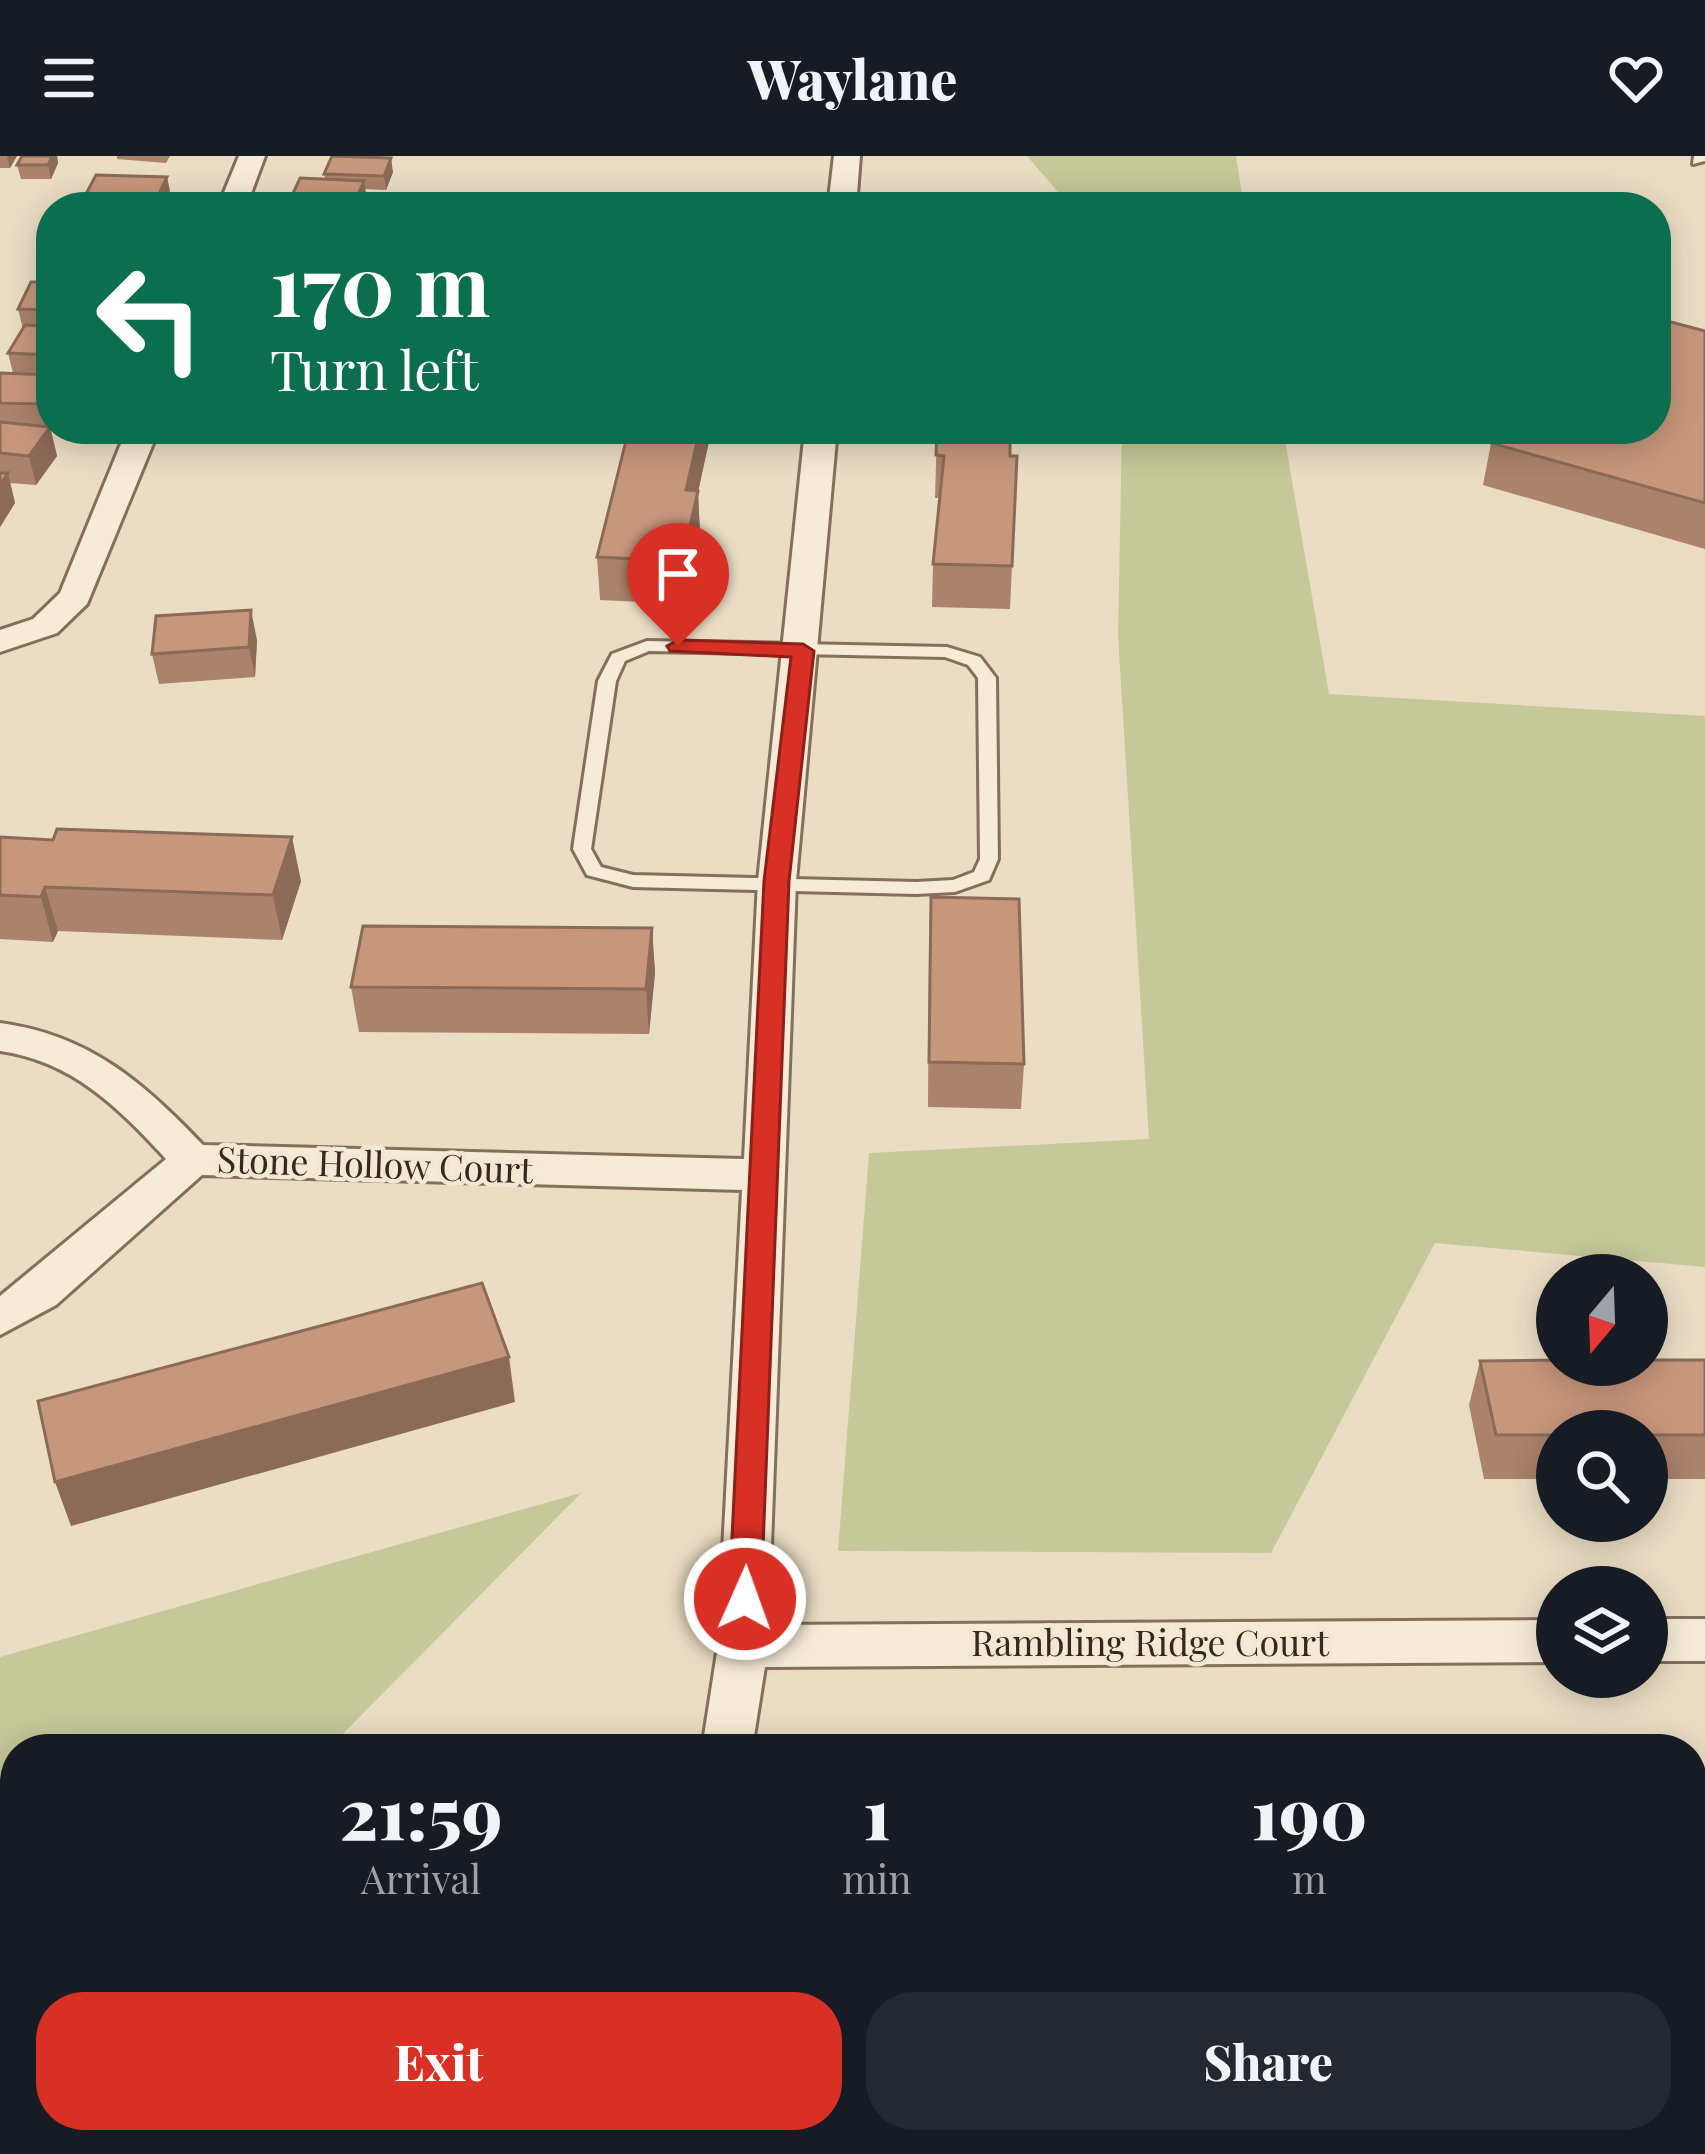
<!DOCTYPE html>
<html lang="en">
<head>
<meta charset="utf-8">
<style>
	:root { --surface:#171b24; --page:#242831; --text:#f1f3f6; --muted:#9ea1a6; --accent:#d93025 }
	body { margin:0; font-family:"Playfair Display",serif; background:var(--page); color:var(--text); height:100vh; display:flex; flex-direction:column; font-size:45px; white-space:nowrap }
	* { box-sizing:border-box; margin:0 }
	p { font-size:39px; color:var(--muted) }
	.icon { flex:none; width:66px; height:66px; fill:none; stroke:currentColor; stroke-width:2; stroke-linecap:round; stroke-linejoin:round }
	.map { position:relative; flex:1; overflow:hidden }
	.details { position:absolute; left:0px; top:1578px; width:1707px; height:420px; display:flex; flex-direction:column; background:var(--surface); border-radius:48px 48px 0 0; box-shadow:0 6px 30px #0003 }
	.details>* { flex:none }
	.top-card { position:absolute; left:36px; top:36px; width:1635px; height:252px; border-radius:48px; box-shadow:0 6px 30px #0003; background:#0b6e4f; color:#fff; overflow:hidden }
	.needle { width:78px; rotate:199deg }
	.buttons { position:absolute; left:1536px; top:1098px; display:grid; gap:24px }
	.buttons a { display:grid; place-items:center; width:132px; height:132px; border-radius:50%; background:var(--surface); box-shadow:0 6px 30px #0003; font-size:60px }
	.pin { position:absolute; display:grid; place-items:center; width:102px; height:102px; color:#fff; margin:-123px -51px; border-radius:50% 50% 50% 0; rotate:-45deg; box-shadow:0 0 12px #0007 }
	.pin .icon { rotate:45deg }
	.me { position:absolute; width:132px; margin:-66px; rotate:2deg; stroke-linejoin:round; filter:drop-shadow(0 0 9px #0008) }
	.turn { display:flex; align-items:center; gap:42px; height:252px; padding:0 36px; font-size:54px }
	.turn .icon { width:156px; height:156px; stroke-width:2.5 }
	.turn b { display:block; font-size:84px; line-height:102px }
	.eta { display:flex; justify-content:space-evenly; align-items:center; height:204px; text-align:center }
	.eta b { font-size:72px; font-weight:800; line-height:84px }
	.cta { display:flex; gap:24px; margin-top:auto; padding:24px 36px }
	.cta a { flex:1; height:138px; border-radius:48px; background:var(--accent); color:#fff; font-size:48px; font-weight:800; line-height:138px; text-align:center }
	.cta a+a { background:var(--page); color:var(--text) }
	header { display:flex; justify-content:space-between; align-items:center; height:156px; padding:0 36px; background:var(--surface); font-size:54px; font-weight:800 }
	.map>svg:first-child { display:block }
	.green { fill:#c5c898 }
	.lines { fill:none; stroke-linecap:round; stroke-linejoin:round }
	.service-casing { stroke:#846f5b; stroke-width:6 }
	.minor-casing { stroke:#846f5b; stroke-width:6 }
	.service { fill:#f6ebd6; fill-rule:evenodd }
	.minor { fill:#f6ebd6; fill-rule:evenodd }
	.wall { fill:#ab826b }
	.shaded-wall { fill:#8b6a57 }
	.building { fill:#c7977c; stroke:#8b6a57; stroke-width:3 }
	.route { fill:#d93025; stroke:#8d1f18; stroke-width:3 }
	.labels { text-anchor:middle; stroke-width:9; stroke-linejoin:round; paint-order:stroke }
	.street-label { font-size:36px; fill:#35281e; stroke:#f3e8d3 }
</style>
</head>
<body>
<header><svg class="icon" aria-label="menu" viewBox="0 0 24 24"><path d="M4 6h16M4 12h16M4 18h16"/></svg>Waylane<svg class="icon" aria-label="heart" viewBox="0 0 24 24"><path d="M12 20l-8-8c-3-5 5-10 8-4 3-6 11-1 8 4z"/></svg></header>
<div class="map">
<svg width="1705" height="1998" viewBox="0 0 1705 1998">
	<rect width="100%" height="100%" fill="#ebddc4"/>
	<path class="green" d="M1027,0h209l8,51h-173z
		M1122,273h161l46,265 376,22v551l-270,-24 -164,310 -433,-2 31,-398 280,-14 -31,-504z
		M581,1337l-253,256h-313v390h245l-1,15h-259v-497z"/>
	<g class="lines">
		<g class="service-casing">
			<path id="service" d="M1694,0h11v5l-12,3z
				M647,485l300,6 33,10 16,21 2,181 -9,21 -34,12 -39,2 -283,-7 -46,-12 -14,-26 25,-168 14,-27zM649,495l296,6 23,8 10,13 2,181 -6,13 -21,8 -37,2 -283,-7 -32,-8 -10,-18 25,-168 9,-20z"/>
		</g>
		<g class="minor-casing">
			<path id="minor" d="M239,0h26l-19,51h-28z
				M834,0h26l-4,51h-28z
				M127,273h32l-72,175 -30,29 -57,19v-22l33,-11 27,-26z
				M805,273h32l-41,452 -28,744 789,-5v42l-792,5 -13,82h-50l16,-103 24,-456 -540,-15 -146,130 -56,30v-39l166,-137c-48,-52 -94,-98 -166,-108v-28c89,12 143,59 203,122l541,14 14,-278z
				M1647,1463h58v42h-58z
				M639,1983h56l-2,15h-58z"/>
		</g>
		<use href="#service" class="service"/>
		<use href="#minor" class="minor"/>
	</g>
	<path class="wall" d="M0,0h17l-7,12h-10z
		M22,0h35l1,7 -7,16h-30l-4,-14z
		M117,0h53l-4,7 -49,-4z
		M393,16l-7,18 -21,-1 3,18h-78l-1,-5 36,-23 -1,-5z
		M170,35l-8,16h-94l19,-7 -1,-6z
		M51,86l-1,185 7,29 -21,29 -26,-2 5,20 -15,24v-154h13l-5,-20 15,-24 -5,-20 26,-27 -4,-19z
		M1705,175v218l-222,-64 8,-42z
		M937,273l73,27h7l-7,153 -78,-2 1,-43 7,-66h-5z
		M711,276l-13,60 2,42 -15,70 -85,-4 -3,-43z
		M257,484l-2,37 -96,7 -7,-30z
		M0,681l301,44 -19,59 -224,-9 -5,11 -53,-3z
		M652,772l3,45 -6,61 -290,-2 -8,-45z
		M929,786l95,122 -3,45 -93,-2z
		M1705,1204v119h-58v-48h-90v48h-73l-15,-74 11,-44z"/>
	<path class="shaded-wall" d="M7,0h10l-7,12z
		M52,0h5l1,7 -7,16 -3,-14z
		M391,2l2,14 -7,18 -2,-14z
		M167,21l3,14 -8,16h-2l-2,-11z
		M364,25l4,26h-14l-1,-2z
		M51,227l-1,44 7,29 -21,29 -7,-29 17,-25 -6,-27z
		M700,273h11v3l-13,60 2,42 -15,70 -3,-43 4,-71z
		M8,317l7,30 -15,24v-42z
		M251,454l6,30 -2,37 -6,-30z
		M292,681l9,44 -19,59 -9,-45z
		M45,731l13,44 -5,11 -12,-45z
		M652,772l3,45 -6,61 -3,-45z
		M509,1201l6,45 -444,124 -16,-44z"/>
	<path class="building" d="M22,0h30l-4,9h-31z
		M332,0l59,2 -7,18 -60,-2z
		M96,19l71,2 -9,19 -72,-2z
		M300,22l64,3 -11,24 -64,-3z
		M72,43l64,2 -3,6h-65z
		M51,86v21h-11z
		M31,126h20v28l-33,-1z
		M1656,162l49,13v172l-214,-60 11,-14h154z
		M25,169l26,2v28l-43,-2z
		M0,217l51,2v8l-11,21 -40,-1z
		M0,266l50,5 -21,29 -29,-3z
		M629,273h71l-14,61 12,1 -16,70 -85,-4z
		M937,273h73v27h7l-5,110 -79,-2 11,-108 -8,-1z
		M0,317h8l-8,12z
		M251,454l-2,37 -97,7 4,-38z
		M57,673l235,8 -19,58 -228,-8 -4,10 -41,-2v-58l53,3z
		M931,741l88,2 5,165 -95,-2z
		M363,770l289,2 -6,61 -295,-2z
		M482,1127l27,74 -454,125 -17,-81z
		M1557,1204v5h90v-5h58v75h-58v-4h-90v4h-61l-16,-74z
		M1705,1995v3h-143v-2z"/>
	<path class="route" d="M678,484l125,4 11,7 -25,230 -28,718 -5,9h-22l-5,-9 35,-718 27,-224 -121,-6 -3,-5z"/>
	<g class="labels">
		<g class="street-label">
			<text transform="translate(375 1009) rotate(2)" y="13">Stone Hollow Court</text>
			<text x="1150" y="1500">Rambling Ridge Court</text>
		</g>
	</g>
</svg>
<div class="buttons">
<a><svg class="needle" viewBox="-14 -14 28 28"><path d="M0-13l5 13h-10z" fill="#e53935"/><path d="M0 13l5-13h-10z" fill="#9ea1a6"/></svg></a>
<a><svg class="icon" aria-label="search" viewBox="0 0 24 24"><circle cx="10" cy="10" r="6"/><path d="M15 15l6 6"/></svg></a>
<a><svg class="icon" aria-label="layers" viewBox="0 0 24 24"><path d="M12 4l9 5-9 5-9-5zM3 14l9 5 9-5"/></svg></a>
</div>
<div class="pin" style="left:678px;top:490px;background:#d93025"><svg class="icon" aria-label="arrive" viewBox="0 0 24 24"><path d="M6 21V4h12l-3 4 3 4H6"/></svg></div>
<svg class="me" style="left:745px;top:1443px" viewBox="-20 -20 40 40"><circle r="17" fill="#d93025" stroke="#fff" stroke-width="3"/><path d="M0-11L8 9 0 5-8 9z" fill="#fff"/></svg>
<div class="top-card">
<div class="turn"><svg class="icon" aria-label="left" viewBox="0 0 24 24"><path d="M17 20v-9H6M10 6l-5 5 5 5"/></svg><div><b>170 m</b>Turn left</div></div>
</div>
<section class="details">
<div class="eta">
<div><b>21:59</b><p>Arrival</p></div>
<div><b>1</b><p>min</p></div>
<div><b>190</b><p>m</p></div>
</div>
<div class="cta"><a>Exit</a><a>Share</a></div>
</section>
</div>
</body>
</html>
